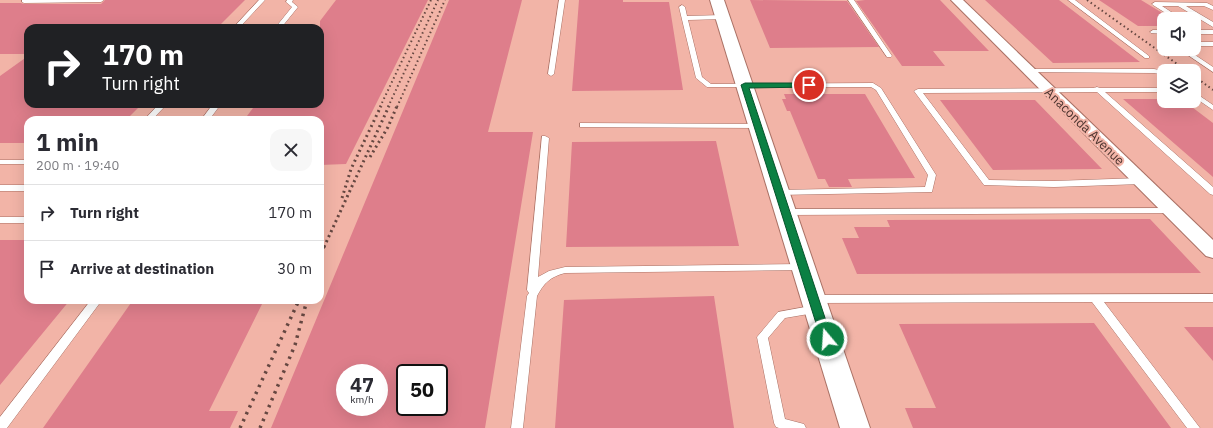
<!DOCTYPE html>
<html lang="en">
<head>
<meta charset="utf-8">
<style>
	:root { --surface:#fff; --page:#f7f7f7; --text:#2b2b33; --muted:#7c7c81; --line:#e1e1e2 }
	body { margin:0; font-family:"IBM Plex Sans",sans-serif; background:var(--page); color:var(--text); height:100vh; display:flex; flex-direction:column; font-size:15px; white-space:nowrap }
	* { box-sizing:border-box; margin:0 }
	p { font-size:13px; color:var(--muted) }
	.icon { flex:none; width:22px; height:22px; fill:none; stroke:currentColor; stroke-width:2; stroke-linecap:round; stroke-linejoin:round }
	.map { position:relative; flex:1; overflow:hidden }
	.drawer { position:absolute; left:24px; top:116px; width:300px; height:188px; display:flex; flex-direction:column; background:var(--surface); border-radius:12px; box-shadow:0 4px 16px #0002 }
	.drawer>* { flex:none }
	.hud { position:absolute; left:24px; top:24px; width:300px; height:84px; border-radius:12px; box-shadow:0 4px 16px #0002; background:#202124; color:#fff; overflow:hidden }
	.controls { position:absolute; left:1157px; top:12px; display:grid; gap:8px }
	.controls a { display:grid; place-items:center; width:44px; height:44px; border-radius:8px; background:var(--surface); box-shadow:0 4px 16px #0002; font-size:20px }
	.speed { position:absolute; left:336px; top:364px; display:flex; gap:8px; font-size:20px; font-weight:700; text-align:center }
	.speed>* { display:grid; place-content:center; width:52px; height:52px; border-radius:50%; background:var(--surface); box-shadow:0 4px 16px #0002; line-height:1 }
	.speed small { font-size:10px; font-weight:400 }
	.speed .limit { border:2px solid #111; border-radius:6px; background:#fff; color:#111 }
	.pin { position:absolute; display:grid; place-items:center; width:34px; height:34px; color:#fff; margin:-17px; border:2px solid #fff; border-radius:50%; box-shadow:0 1px 4px #0007 }
	.me { position:absolute; width:44px; margin:-22px; rotate:342deg; stroke-linejoin:round; filter:drop-shadow(0 0 3px #0008) }
	.turn { display:flex; align-items:center; gap:14px; height:84px; padding:0 12px; font-size:18px }
	.turn .icon { width:52px; height:52px; stroke-width:2.5 }
	.turn b { display:block; font-size:28px; line-height:34px }
	.round { display:grid; place-items:center; flex:none; width:42px; height:42px; border-radius:12px; background:var(--page) }
	.head { display:flex; align-items:center; justify-content:space-between; height:68px; padding:0 12px }
	h1 { font-size:24px; font-weight:800; line-height:30px }
	ul { padding:0; list-style:none }
	li { display:flex; align-items:center; gap:12px; height:56px; padding:0 12px; border-top:1px solid var(--line) }
	li div { flex:1 }
	li b { display:block; font-size:15px }
	li em { font-style:normal }
	.map>svg:first-child { display:block }
	.building { fill:#de7e8b; fill-rule:evenodd }
	.lines { fill:none; stroke-linecap:round; stroke-linejoin:round }
	.lane-casing { stroke:#aa7165; stroke-width:1 }
	.street-casing { stroke:#aa7165; stroke-width:2 }
	.secondary-casing { stroke:#aa7165; stroke-width:2 }
	.lane { fill:#fff; fill-rule:evenodd }
	.street { fill:#fff; fill-rule:evenodd }
	.secondary { fill:#fff; fill-rule:evenodd }
	.rail-far2 { stroke:#654741; stroke-width:2; stroke-dasharray:1.5 3; stroke-linecap:butt }
	.rail-far1 { stroke:#654741; stroke-width:3; stroke-dasharray:2 3.5; stroke-linecap:butt }
	.rail { stroke:#654741; stroke-width:3.5; stroke-dasharray:2.5 5; stroke-linecap:butt }
	.route { fill:#0b8043; stroke:#07532c }
	.labels { text-anchor:middle; stroke-width:4; stroke-linejoin:round; paint-order:stroke }
	.street-label { font-size:13px; fill:#4d342f; stroke:#f2b4a7 }
</style>
</head>
<body>
<div class="map">
<svg width="1213" height="428" viewBox="0 0 1213 428">
	<rect width="100%" height="100%" fill="#f2b4a7"/>
	<path class="building" d="M105,0h140l-28,28h-189v26h-28v-51h21l3,1h77z
		M336,0h92l-82,164 -26,1v-45h-76l12,-16h64v-83z
		M449,0h73l-34,132h45l-48,296h-214zM345,373h34v34h-34zM405,373h34v34h-34z
		M579,0h44v2h46l14,88 -111,1z
		M750,0l97,1 32,46 -109,1z
		M865,0h75l49,51h-56l12,15h-43l-46,-65z
		M985,0h74l81,62 -87,1z
		M1099,0h42l23,14v12h-26z
		M28,56v48h114l-16,16h-98v23h-28v-67z
		M784,94h81l50,84 -67,1 4,8h-23l-4,-8h-7l-28,-68h-3l-5,-12h4z
		M1123,99h41v2h20l29,22v54z
		M940,100h95l67,69 -109,1z
		M716,141l23,105 -173,1 6,-105z
		M1150,219l51,54 -344,1 -15,-36h17l-5,-11h36l-3,-7z
		M0,240h28v60h42l-70,85z
		M714,296l20,132h-179l9,-128z
		M133,300h131l-55,111h29l-8,17h-187z
		M1094,323l77,105h-258l-8,-20h31l-37,-84z
		M1184,327h29v34z"/>
	<g class="lines">
		<g class="lane-casing">
			<path id="lane" d="M22,0h82l-3,2 -77,1 -2,-1z
				M259,0h6l-26,28h-6z
				M287,0h6l-1,2 6,5 -17,21h-6l17,-21 -6,-5z
				M559,0h6l-11,74 -3,2 -3,-2z
				M848,0h6l38,56 -1,1h-4z
				M1068,0h7l74,56v2h-4z
				M1155,2l52,1 6,3v4l-9,-4h-18l27,16v5l-35,-21h-16l20,13h-7l-22,-14 -1,-1z
				M682,5l3,2 2,9 36,-1 3,2 -3,2 -35,1 14,57 9,7 162,-1 8,5 55,87 -4,17 -155,3 -1,-2 1,-2 3,-1 145,-3 3,-12 -52,-85 -5,-3h-164l-11,-9 -17,-71z
				M1194,27l6,3h13v4h-14l-5,-2z
				M1153,30h11v4l-13,-1 -1,-1z
				M1194,42h19v4h-19z
				M1179,49h7l27,18v5z
				M1029,69h125l10,2v4l-10,-2 -127,-1 -1,-1z
				M1097,87l3,1h64v4h-59l108,95v8l-3,-1 -113,-102 -174,1 66,87 65,1 87,-3 4,3 -4,3 -87,3 -70,-2 -70,-94 4,-2 176,-1z
				M1194,92l19,13v5l-19,-13z
				M159,104h8l-15,16h-8z
				M213,104h8l-12,16h-8z
				M580,123l178,1 4,2 -4,2 -175,-1h-3z
				M542,136h3l4,2 -11,139 11,-6 16,-4 237,-3 3,1 2,2 -2,2 -3,1 -237,3c-15,4 -21,10 -28,23l-14,132h-12l16,-132 2,-3 -2,-3z
				M0,160h28v4h-28z
				M0,185h28v6h-28z
				M1172,208l4,3 -1,2 -389,2 -4,-3 4,-3z
				M0,217h28v6h-28z
				M1213,294v8h-109l96,126h-13l-95,-126 -278,1 -4,-1 -1,-3 1,-3 4,-1z
				M91,300h11l-95,128h-7v-11z
				M816,305l4,1 1,3 -1,3 -35,6 -17,20 17,81 19,5 2,4h-27l-3,-1 -2,-4 -17,-86 21,-25z"/>
		</g>
		<g class="street-casing">
			<path id="street" d="M951,0h12l250,240v18l-7,-2z"/>
		</g>
		<g class="secondary-casing">
			<path id="secondary" d="M710,0h14l146,428h-30z"/>
		</g>
		<use href="#lane" class="lane"/>
		<use href="#street" class="street"/>
		<use href="#secondary" class="secondary"/>
		<path class="rail-far2" d="M1087,0l100,71
			M1194,76l19,14
			M380,107l51,-107
			M388,107l50,-107
			M397,107l48,-107"/>
		<path class="rail-far1" d="M370,157l18,-30 9,-21
			M342,198l9,-29 30,-63
			M324,247l65,-141"/>
		<path class="rail" d="M320,255l4,-9
			M240,428l59,-128
			M260,428l35,-83 12,-45"/>
	</g>
	<path class="route" d="M809,83l2,1v3l-62,1 83,251 -1,3 -4,1 -4,-1 -2,-3 -80,-254 4,-2z"/>
	<g class="labels">
		<g class="street-label">
			<text transform="translate(1085 126) rotate(44)" y="5">Anaconda Avenue</text>
		</g>
	</g>
</svg>
<div class="controls">
<a><svg class="icon" aria-label="sound" viewBox="0 0 24 24"><path d="M4 9h4l5-4v14l-5-4H4zM17 9q2 3 0 6"/></svg></a>
<a><svg class="icon" aria-label="layers" viewBox="0 0 24 24"><path d="M12 4l9 5-9 5-9-5zM3 14l9 5 9-5"/></svg></a>
</div>
<div class="speed"><div>47<small>km/h</small></div><div class="limit">50</div></div>
<div class="pin" style="left:809px;top:85px;background:#d93025"><svg class="icon" aria-label="arrive" viewBox="0 0 24 24"><path d="M6 21V4h12l-3 4 3 4H6"/></svg></div>
<svg class="me" style="left:827px;top:339px" viewBox="-20 -20 40 40"><circle r="17" fill="#0b8043" stroke="#fff" stroke-width="3"/><path d="M0-11L8 9 0 5-8 9z" fill="#fff"/></svg>
<div class="hud">
<div class="turn"><svg class="icon" aria-label="right" viewBox="0 0 24 24"><path d="M7 20v-9h11M14 6l5 5-5 5"/></svg><div><b>170 m</b>Turn right</div></div>
</div>
<section class="drawer">
<div class="head"><div><h1>1 min</h1><p>200 m · 19:40</p></div><a class="round"><svg class="icon" aria-label="close" viewBox="0 0 24 24"><path d="M6 6l12 12M18 6L6 18"/></svg></a></div>
<ul>
<li><svg class="icon" aria-label="right" viewBox="0 0 24 24"><path d="M7 20v-9h11M14 6l5 5-5 5"/></svg><div><b>Turn right</b></div><em>170 m</em></li>
<li><svg class="icon" aria-label="arrive" viewBox="0 0 24 24"><path d="M6 21V4h12l-3 4 3 4H6"/></svg><div><b>Arrive at destination</b></div><em>30 m</em></li>
</ul>
</section>
</div>
</body>
</html>
